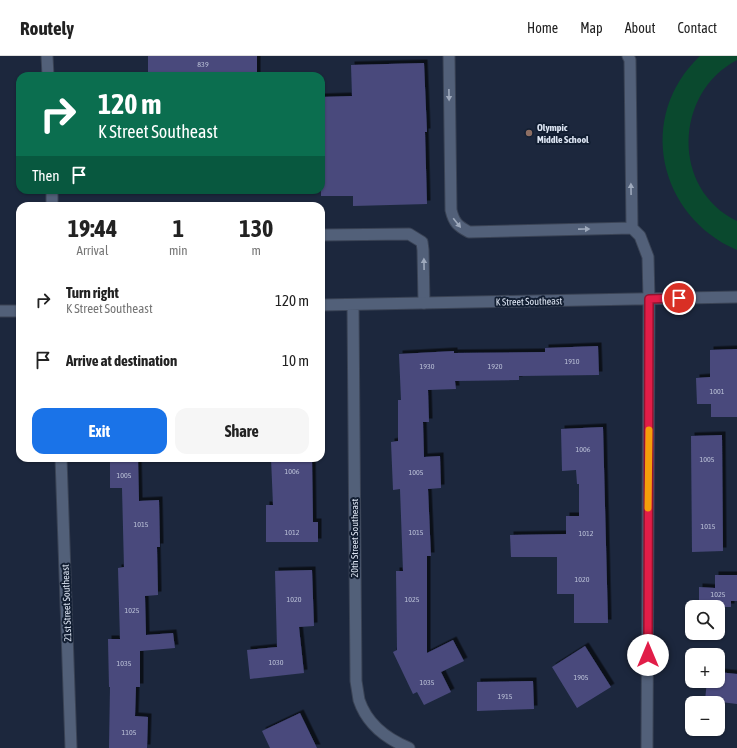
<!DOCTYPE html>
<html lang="en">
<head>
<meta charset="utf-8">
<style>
	:root { --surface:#fff; --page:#f6f6f6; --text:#222; --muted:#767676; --line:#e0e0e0; --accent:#1a73e8 }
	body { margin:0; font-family:"Asap Condensed",sans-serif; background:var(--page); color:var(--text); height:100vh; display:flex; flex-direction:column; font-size:15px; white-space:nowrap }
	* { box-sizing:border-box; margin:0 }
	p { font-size:13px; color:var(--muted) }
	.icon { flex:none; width:22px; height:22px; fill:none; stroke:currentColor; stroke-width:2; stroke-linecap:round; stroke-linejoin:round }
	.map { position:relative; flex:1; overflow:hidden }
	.panel { position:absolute; left:16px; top:146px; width:309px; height:260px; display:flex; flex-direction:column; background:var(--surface); border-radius:12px; box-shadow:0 1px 3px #0004 }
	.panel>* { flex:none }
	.top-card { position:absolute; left:16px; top:16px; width:309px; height:122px; border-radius:12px; box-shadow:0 1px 3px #0004; background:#0b6e4f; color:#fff; overflow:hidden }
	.buttons { position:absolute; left:685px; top:544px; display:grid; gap:8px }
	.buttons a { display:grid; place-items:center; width:40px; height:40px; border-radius:8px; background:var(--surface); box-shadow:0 1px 3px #0004; font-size:20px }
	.pin { position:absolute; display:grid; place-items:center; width:34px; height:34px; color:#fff; margin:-17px; border:2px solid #fff; border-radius:50%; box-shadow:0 1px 4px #0007 }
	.me { position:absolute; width:44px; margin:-22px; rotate:0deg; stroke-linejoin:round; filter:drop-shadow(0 0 3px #0008) }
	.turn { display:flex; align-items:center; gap:14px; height:84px; padding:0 16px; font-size:18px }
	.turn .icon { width:52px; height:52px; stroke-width:2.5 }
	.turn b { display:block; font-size:28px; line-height:34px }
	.then { display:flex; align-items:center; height:38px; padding:0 16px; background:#0003; gap:8px; font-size:15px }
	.eta { display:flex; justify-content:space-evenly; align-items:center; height:68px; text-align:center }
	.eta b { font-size:24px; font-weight:700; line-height:28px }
	.action { display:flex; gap:8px; margin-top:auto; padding:8px 16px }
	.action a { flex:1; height:46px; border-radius:12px; background:var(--accent); color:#fff; font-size:16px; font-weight:700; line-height:46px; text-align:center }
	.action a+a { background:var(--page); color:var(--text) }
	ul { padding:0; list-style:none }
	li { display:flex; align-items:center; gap:12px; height:60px; padding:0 16px }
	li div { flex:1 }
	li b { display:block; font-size:15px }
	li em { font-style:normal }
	header { display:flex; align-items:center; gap:24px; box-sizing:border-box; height:56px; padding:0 20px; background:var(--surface); border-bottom:1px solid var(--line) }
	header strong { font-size:19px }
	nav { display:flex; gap:22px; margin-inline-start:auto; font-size:14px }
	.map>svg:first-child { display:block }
	.green { fill:#0a492e }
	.building { fill:#494a7c; filter:url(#shadow) }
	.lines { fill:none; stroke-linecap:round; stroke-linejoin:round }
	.service-casing { stroke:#3a4355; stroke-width:13 }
	.minor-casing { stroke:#3a4355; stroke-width:13 }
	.tertiary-casing { stroke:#3a4355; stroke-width:13 }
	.service { stroke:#526079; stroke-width:11 }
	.minor { stroke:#526079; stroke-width:11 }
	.tertiary { stroke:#526079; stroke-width:11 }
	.oneway { fill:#9ea9bc }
	.route-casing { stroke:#92132f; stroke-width:10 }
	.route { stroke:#e11d48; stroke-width:7 }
	.slow { stroke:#f59e0b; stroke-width:7 }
	.education-dot { fill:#8d6e63; stroke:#121e32; stroke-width:1.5 }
	.labels { text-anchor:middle; stroke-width:4; stroke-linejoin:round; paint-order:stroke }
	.number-label { font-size:8px; fill:#b8bed5 }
	.poi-label { font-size:10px; font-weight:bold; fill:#dde5f3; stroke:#121e32; text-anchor:start }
	.street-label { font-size:10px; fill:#dde5f3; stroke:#121e32 }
</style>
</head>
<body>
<header>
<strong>Routely</strong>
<nav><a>Home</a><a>Map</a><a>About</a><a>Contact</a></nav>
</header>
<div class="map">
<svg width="737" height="692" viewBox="0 0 737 692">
	<defs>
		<filter id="shadow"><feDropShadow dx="3.5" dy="-3.5" stdDeviation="0" flood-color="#0009"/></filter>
	</defs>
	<rect width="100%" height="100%" fill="#1c273d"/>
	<path class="green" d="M700,0h37v4c-63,33 -66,129 0,161v29c-79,-34 -101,-134 -37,-194z"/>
	<path class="building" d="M148,0h109v20h-91v-4l-18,1z
		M424,7l3,69h-2l2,72 -74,2v-10h-32v-99l31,-1 -1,-31z
		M598,290l1,29 -80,1v4l-64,1 1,8 -28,1 1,32h-6l1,35 16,-1 1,32 -13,1 3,67h-4v97l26,-13 11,21 -23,11 10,20 -27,13 -7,-13 -4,2 -20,-42 4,-2 -1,-79h7l-3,-82 -7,1 -2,-48 7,-1v-41h3l-2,-46 55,-3v2l91,-1v-4z
		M737,293v68h-26v-13h-14l-1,-26 14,-1v-27z
		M603,371l5,196h-34v-29h-17v-37h-46l-1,-22 56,-1v-18h13v-32h-2l-1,-14 -14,1 -1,-42z
		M722,379l1,116 -31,1 -1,-116z
		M110,402h28l1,43 20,-1 1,47h-3l1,48 -13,1 1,39 27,-2 2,15 -35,3v36h-4l-1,29 13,1 -1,31h-38l1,-61h-1l-1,-48h12l-2,-71 6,-1 -2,-79h-12z
		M271,402h41l1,64h5v20h-52v-37h7z
		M312,514l2,56 -15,1 5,46 -54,6 -3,-29 30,-3 -2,-76z
		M715,519h22v26h-6v6h-32v-20l16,1z
		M585,590l26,41 -34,21 -25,-41z
		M718,616l19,2v30l-32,-4 2,-19h11z
		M533,625l1,28 -57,2v-29z
		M300,657l17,35h-47l-8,-17z"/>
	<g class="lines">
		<g class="service-casing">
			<path id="service" d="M449,0l2,154c3,13 7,16 18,22l163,-4 8,8 8,21 1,42
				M628,0l2,4 2,168
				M321,179l88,-1 13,8 1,8 1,53"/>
		</g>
		<g class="minor-casing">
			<path id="minor" d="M321,249l416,-8
				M353,249l3,376c1,6 2,13 3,19 8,24 28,39 50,48
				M0,255h20
				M647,692l2,-449"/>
		</g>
		<g class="tertiary-casing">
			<path id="tertiary" d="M47,0l1,20
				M52,134v16
				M61,402l10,290"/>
		</g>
		<use href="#service" class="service"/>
		<use href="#minor" class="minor"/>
		<use href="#tertiary" class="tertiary"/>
	</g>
	<defs><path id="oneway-solid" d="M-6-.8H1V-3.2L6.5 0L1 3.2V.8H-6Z"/></defs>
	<g class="oneway">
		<use href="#oneway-solid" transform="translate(449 39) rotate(89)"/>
		<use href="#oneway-solid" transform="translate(631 133) rotate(-91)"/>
		<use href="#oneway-solid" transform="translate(457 167) rotate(51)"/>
		<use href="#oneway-solid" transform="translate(584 173) rotate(-1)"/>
		<use href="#oneway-solid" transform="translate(424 208) rotate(-91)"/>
	</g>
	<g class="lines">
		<g class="route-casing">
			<path id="route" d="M648,599l1,-356 30,-1"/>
		</g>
		<use href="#route" class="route"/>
		<path class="slow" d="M648,452l1,-78"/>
	</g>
	<circle class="education-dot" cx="529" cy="77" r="4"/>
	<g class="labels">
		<g class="number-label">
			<text x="203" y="11">839</text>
			<text x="572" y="308">1910</text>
			<text x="427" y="313">1930</text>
			<text x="495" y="313">1920</text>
			<text x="717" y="338">1001</text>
			<text x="583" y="396">1006</text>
			<text x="707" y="406">1005</text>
			<text x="292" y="418">1006</text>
			<text x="416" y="419">1005</text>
			<text x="124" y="422">1005</text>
			<text x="141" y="471">1015</text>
			<text x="708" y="473">1015</text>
			<text x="292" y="479">1012</text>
			<text x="416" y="479">1015</text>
			<text x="586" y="480">1012</text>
			<text x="582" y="526">1020</text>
			<text x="718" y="541">1025</text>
			<text x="294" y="546">1020</text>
			<text x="412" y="546">1025</text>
			<text x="132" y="557">1025</text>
			<text x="276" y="609">1030</text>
			<text x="124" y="610">1035</text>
			<text x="581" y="624">1905</text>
			<text x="427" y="629">1035</text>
			<text x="505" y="643">1915</text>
			<text x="129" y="679">1105</text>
		</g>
		<g class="poi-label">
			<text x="537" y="75">Olympic<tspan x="537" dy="12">Middle School</tspan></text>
		</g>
		<g class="street-label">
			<text transform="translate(529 245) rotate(-1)" y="4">K Street Southeast</text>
			<text transform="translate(354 482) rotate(-90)" y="4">20th Street Southeast</text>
			<text transform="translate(66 547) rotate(-92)" y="4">21st Street Southeast</text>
		</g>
	</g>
</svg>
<div class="buttons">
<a><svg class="icon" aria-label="search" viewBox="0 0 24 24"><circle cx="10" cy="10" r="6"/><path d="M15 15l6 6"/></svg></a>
<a>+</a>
<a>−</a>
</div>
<div class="pin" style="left:679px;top:242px;background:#d93025"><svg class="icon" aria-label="arrive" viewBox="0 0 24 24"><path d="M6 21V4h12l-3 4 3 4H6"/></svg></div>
<svg class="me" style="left:648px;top:599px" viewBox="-20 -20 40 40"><circle r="19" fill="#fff"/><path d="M0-13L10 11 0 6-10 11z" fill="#e11d48"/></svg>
<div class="top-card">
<div class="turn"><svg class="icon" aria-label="right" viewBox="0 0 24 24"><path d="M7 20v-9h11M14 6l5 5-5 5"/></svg><div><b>120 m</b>K Street Southeast</div></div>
<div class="then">Then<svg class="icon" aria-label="arrive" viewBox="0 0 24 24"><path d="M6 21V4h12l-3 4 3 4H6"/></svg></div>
</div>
<section class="panel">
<div class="eta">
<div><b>19:44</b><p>Arrival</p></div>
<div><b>1</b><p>min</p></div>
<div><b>130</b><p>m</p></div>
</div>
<ul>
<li><svg class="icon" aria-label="right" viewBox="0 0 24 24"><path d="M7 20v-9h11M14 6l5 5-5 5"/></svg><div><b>Turn right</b><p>K Street Southeast</p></div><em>120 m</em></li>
<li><svg class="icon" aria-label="arrive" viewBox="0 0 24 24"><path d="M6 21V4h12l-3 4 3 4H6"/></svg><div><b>Arrive at destination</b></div><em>10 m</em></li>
</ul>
<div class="action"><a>Exit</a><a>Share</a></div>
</section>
</div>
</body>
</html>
